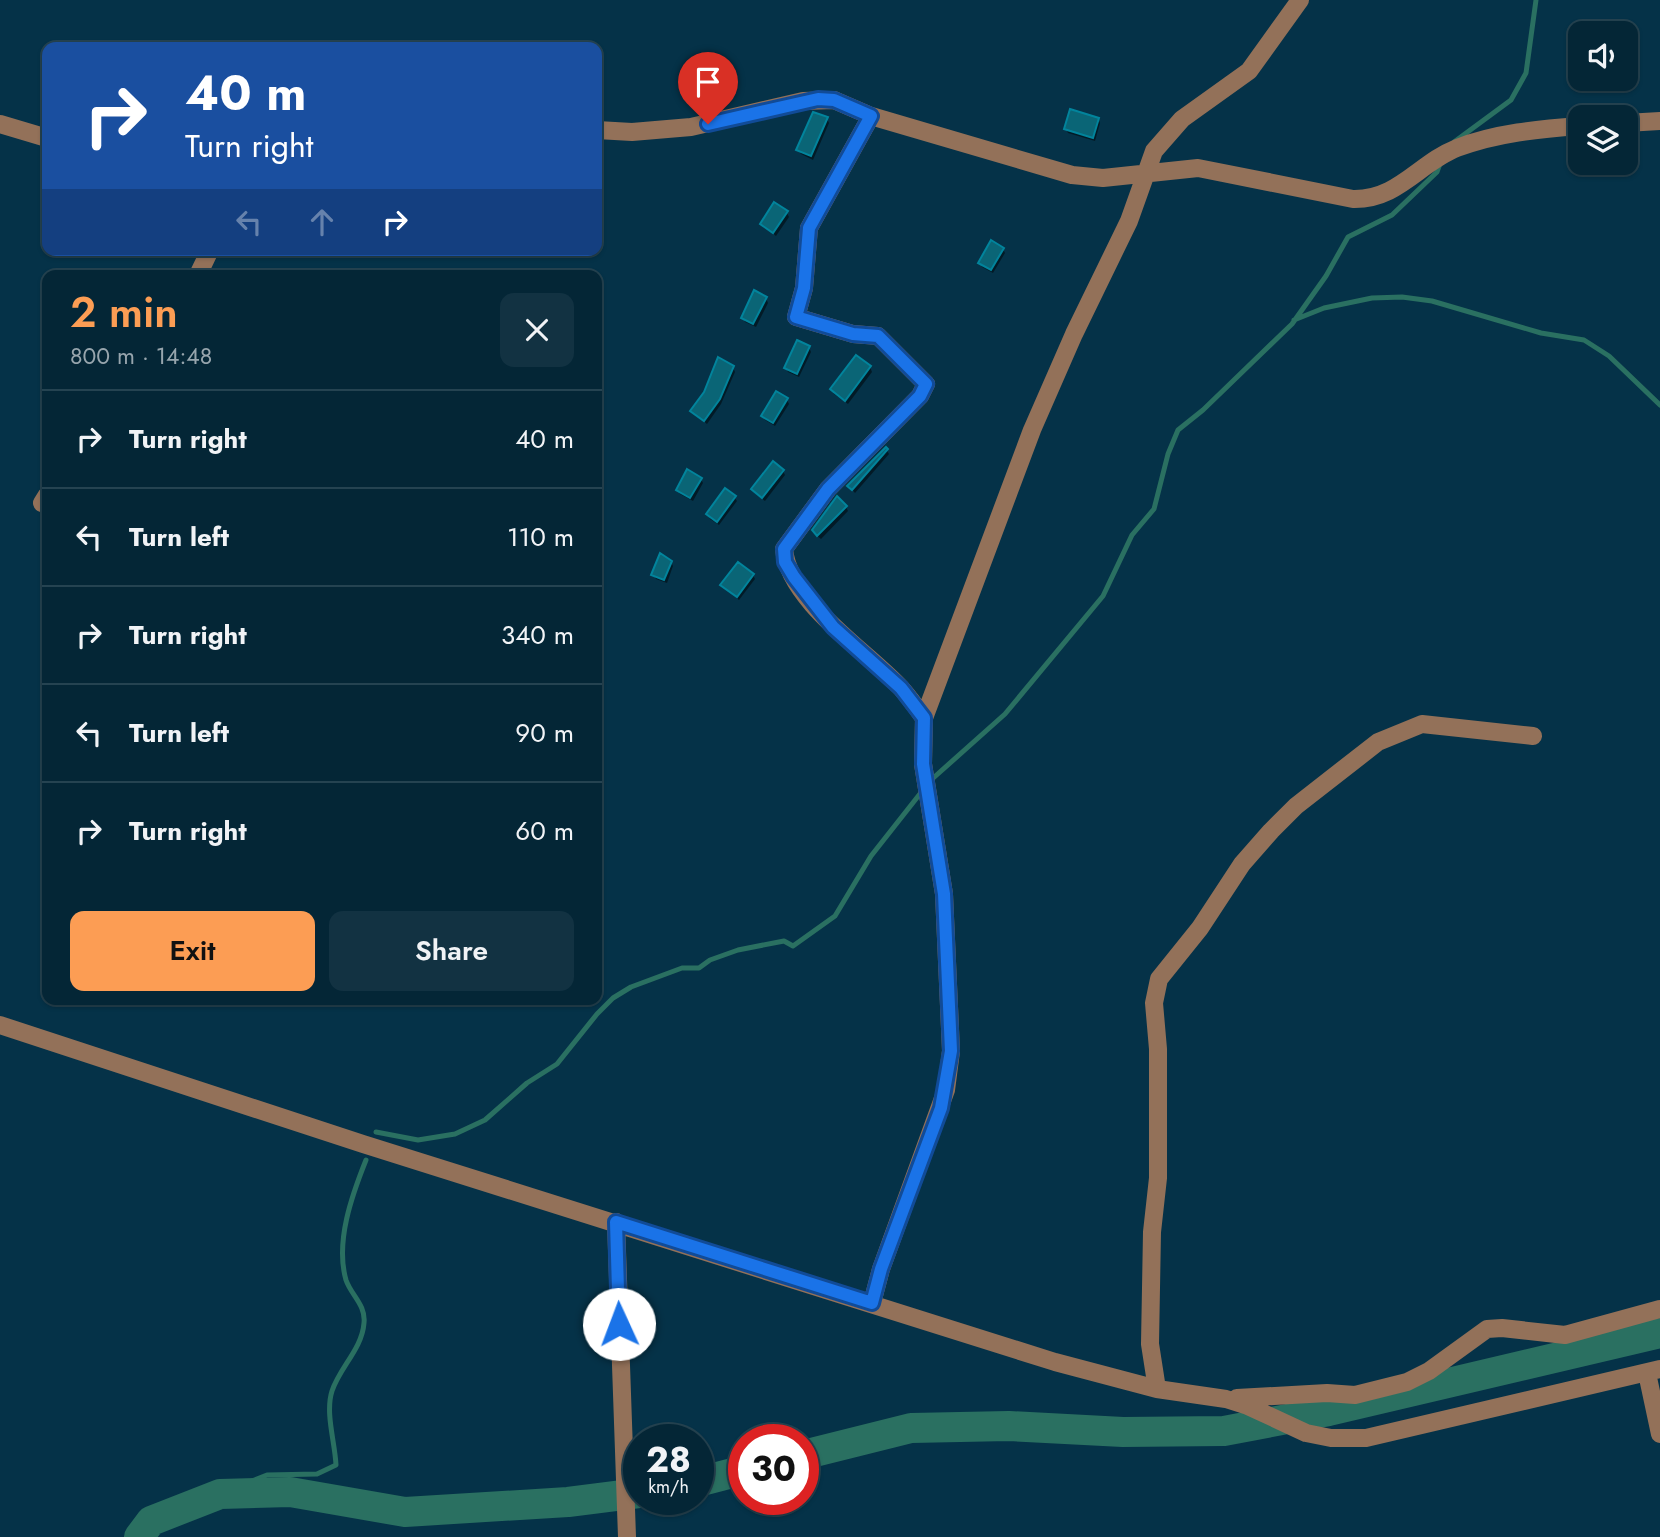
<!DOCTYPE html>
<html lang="en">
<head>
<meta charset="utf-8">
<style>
	:root { --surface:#042636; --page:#123242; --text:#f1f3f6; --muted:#97a5ad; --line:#254351; --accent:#fc9d54 }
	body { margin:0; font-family:Jost,sans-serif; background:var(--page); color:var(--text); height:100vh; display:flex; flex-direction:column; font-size:26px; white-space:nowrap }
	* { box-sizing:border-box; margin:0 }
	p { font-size:23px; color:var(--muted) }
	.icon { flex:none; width:38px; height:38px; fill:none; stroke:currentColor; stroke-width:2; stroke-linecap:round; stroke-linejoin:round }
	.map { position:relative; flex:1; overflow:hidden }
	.panel { position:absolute; left:42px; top:270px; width:560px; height:735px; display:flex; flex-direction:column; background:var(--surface); border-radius:14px; box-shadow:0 2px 5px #0004,0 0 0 2px var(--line) }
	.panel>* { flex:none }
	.guide { position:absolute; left:42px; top:42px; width:560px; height:214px; border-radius:14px; box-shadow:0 2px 5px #0004,0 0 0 2px var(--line); background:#1a4fa0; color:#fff; overflow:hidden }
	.tools { position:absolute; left:1568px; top:21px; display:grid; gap:14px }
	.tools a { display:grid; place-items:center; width:70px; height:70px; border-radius:14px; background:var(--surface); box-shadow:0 2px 5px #0004,0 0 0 2px var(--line); font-size:35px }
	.speed { position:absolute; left:623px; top:1424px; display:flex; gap:14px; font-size:35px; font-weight:700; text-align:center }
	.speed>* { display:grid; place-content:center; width:91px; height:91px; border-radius:50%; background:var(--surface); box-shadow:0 2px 5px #0004,0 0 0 2px var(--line); line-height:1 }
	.speed small { font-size:18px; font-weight:400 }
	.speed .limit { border:10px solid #d22; background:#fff; color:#111 }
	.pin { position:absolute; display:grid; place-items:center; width:60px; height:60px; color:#fff; margin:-72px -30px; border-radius:50% 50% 50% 0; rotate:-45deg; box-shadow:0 0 7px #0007 }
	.pin .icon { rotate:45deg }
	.me { position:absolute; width:77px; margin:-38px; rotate:358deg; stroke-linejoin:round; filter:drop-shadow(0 0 5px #0008) }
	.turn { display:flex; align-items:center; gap:24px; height:147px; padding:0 28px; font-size:32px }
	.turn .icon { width:91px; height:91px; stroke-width:2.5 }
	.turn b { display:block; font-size:49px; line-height:60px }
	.lanes { display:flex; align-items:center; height:66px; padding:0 28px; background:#0003; justify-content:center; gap:35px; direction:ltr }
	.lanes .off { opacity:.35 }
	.round { display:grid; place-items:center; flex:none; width:74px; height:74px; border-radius:14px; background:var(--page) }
	.headline { display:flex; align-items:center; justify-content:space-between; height:119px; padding:0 28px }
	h1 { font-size:42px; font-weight:600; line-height:52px; color:var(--accent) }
	.primary-button { display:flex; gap:14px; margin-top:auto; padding:14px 28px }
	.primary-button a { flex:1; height:80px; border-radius:14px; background:var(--accent); color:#111; font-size:28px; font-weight:600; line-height:80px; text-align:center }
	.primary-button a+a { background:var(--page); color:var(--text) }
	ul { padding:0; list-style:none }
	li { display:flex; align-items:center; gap:21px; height:98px; padding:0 28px; border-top:2px solid var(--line) }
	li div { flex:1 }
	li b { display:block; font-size:26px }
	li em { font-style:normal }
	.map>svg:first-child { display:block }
	.shadow { fill:#0007 }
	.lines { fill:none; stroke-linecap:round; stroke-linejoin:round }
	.stream { stroke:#2a7061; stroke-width:5 }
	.river { stroke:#2a7061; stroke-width:30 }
	.building { fill:#0a6576; stroke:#02849c; stroke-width:2 }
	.minor { stroke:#937159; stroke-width:18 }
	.route-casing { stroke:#114b97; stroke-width:18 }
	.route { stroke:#1a73e8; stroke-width:12 }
</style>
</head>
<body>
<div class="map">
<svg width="1660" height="1537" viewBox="0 0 1660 1537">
	<rect width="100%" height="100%" fill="#053248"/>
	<path class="shadow" d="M827,119l2,4 -16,37 -12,-6 -3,-4z
		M1098,119l2,4 -5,18 -27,-8 -2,-4z
		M787,213l2,4 -13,19 -14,-12z
		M1003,249l2,4 -12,20 -11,-6 -2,-4z
		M766,298l2,5 -12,24 -11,-5 -2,-5z
		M809,347l2,5 -12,25 -11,-5 -2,-4z
		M733,367l2,5 -14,32 -14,20 -15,-13z
		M870,367l2,5 -24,32 -14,-10 -2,-4z
		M787,400l2,4 -14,22 -10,-6 -2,-4z
		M886,449l3,5 -34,39 -6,-7z
		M783,471l2,4 -20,26 -9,-7 -3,-4z
		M701,479l2,4 -10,18 -13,-7 -2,-4z
		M734,497l3,4 -18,24 -9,-6 -2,-5z
		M846,507l2,4 -27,28 -5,-4z
		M671,562l2,4 -6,17 -11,-4 -3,-5z
		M753,575l2,4 -16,21 -16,-14z"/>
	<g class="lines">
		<path class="stream" d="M1454,142l57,-42 15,-27 10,-73
			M1294,320l30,-12 48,-10 30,-1 30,4 109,32 43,7 25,16 51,49
			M931,780l74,-66 98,-118 29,-61 22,-26 14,-55 10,-24 25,-20 89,-86 34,-48 22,-39 44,-22 45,-43 4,-11
			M376,1132l42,8 37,-6 30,-14 42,-37 30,-19 40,-50 16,-16 18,-11 51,-19h17l11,-8 28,-10 46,-9 9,5 42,-30 36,-60 52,-66
			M220,1494l47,-19 50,-1 19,-9c-1,-23 -11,-52 -4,-74 8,-24 30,-42 32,-68 2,-18 -13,-28 -18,-43 -11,-38 6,-85 20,-120"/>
		<path class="river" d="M803,1455l108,-27 98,-2 114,6 101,-1 105,-20 331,-78
			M698,1482l46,-12
			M139,1537l12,-16 69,-27 70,-2 115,20 163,-10 71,-9"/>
	</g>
	<path class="building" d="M1070,109l29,9 -6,20 -29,-9z
		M813,112l15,5 -17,39 -15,-6z
		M774,202l14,9 -15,22 -13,-9z
		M991,240l13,8 -13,22 -13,-7z
		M754,290l13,7 -14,27 -12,-6z
		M797,340l13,6 -13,28 -13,-6z
		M856,355l15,11 -26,35 -15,-12z
		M718,357l16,9 -14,33 -16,22 -14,-10 14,-19z
		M776,391l12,7 -15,25 -12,-7z
		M886,447l2,2 -36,41 -5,-4z
		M773,461l11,9 -22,28 -11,-9z
		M687,469l15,9 -12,20 -14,-8z
		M725,488l11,8 -19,26 -11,-8z
		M837,496l10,10 -30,30 -5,-6z
		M660,553l12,8 -8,19 -13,-5z
		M738,562l16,12 -17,23 -17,-12z"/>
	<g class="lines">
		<path class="minor" d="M871,116l-62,112 -5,60 -8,29 57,17 25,2 48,48 -6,12 -92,93 -44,60c5,53 83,102 117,139 8,9 16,20 23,30
			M1626,123l34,-2
			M0,124l47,14
			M597,130l35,2 59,-5 112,-26 31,-1 37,16 201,59 31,3 95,-10 155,31c45,1 66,-36 104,-51 39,-15 82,-19 123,-22
			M198,275l12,-25
			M42,503l5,-8
			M0,1025l363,119 692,218 102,27 69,10 22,7 58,27 25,5h35l294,-69
			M616,1222l11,315
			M872,1303l9,-34 65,-179 5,-39 -7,-157 -21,-130 1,-46 108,-288 42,-96 55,-113 25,-70 28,-32 67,-48 51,-71
			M1647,1373l13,61
			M1157,1389l-7,-45 2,-112 6,-54v-129l-4,-46 5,-24 41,-51 42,-64 29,-33 25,-25 82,-64 44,-18 111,12
			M1237,1398l90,-5 28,2 52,-13 22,-11 58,-42 15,-1 63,7 95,-26"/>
	</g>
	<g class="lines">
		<g class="route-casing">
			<path id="route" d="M619,1324l-3,-102 256,81 9,-34 60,-161 10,-57 -7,-157 -21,-130 1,-46 -23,-30 -68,-61 -39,-50 -9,-15 -1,-13 44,-60 92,-93 6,-12 -48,-48 -25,-2 -57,-17 8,-29 5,-60 62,-112 -37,-16 -16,-1 -110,25"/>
		</g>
		<use href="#route" class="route"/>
	</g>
</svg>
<div class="tools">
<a><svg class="icon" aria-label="sound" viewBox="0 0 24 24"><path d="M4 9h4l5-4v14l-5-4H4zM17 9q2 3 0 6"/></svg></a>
<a><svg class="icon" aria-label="layers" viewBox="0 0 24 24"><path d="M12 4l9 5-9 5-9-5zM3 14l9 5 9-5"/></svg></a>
</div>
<div class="speed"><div>28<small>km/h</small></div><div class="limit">30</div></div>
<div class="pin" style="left:708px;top:124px;background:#d93025"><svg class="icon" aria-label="arrive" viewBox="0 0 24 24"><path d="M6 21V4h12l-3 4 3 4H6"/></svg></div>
<svg class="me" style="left:619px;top:1324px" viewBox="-20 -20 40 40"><circle r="19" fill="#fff"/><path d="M0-13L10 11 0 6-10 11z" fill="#1a73e8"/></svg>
<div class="guide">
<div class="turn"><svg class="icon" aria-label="right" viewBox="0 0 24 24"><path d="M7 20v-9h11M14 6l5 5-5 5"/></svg><div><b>40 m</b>Turn right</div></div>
<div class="lanes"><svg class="icon off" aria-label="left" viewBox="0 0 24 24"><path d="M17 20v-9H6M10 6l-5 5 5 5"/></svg><svg class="icon off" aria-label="ahead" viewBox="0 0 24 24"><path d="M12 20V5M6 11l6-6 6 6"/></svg><svg class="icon" aria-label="right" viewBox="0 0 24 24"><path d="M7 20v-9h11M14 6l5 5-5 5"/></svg></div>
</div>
<section class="panel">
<div class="headline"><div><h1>2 min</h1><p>800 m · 14:48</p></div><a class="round"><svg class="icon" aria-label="close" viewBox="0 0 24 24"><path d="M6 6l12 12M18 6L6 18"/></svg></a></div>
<ul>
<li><svg class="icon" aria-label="right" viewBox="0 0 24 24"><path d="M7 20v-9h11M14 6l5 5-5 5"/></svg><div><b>Turn right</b></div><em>40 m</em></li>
<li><svg class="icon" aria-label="left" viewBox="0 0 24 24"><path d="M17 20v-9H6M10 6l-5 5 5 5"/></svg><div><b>Turn left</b></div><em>110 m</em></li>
<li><svg class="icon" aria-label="right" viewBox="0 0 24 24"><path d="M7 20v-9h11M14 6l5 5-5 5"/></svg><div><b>Turn right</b></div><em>340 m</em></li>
<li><svg class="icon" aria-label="left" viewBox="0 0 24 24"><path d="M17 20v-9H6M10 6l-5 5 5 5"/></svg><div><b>Turn left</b></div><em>90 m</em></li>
<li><svg class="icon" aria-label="right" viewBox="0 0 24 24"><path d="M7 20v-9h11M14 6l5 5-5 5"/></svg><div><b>Turn right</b></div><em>60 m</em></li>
</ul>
<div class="primary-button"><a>Exit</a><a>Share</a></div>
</section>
</div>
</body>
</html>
